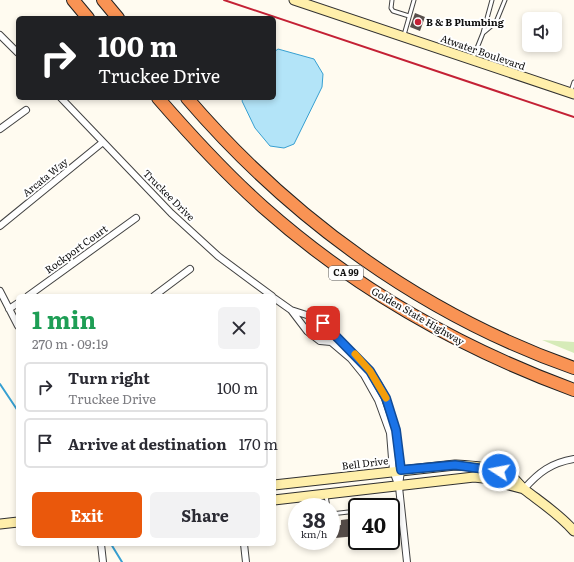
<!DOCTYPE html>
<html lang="en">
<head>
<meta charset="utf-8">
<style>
	:root { --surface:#fff; --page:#f2f2f3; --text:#2b2b33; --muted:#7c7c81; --line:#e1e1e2; --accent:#ea580c }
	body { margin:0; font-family:Literata,serif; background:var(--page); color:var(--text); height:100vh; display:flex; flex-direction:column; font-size:15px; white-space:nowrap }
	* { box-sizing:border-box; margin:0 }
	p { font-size:13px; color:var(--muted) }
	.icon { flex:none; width:22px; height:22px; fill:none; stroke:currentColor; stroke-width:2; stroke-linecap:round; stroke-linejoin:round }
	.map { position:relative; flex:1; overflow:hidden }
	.details { position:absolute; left:16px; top:294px; width:260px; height:252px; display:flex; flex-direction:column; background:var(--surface); border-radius:6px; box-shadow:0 2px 6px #0003 }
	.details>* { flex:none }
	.guide { position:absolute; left:16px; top:16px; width:260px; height:84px; border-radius:6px; box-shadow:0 2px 6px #0003; background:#202124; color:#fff; overflow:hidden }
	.tools { position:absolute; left:522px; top:12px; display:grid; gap:8px }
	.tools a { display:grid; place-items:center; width:40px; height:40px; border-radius:6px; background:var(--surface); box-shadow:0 2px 6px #0003; font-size:20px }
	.speed { position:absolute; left:288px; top:498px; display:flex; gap:8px; font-size:20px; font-weight:700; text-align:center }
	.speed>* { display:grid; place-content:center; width:52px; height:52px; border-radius:50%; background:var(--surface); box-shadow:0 2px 6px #0003; line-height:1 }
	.speed small { font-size:10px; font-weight:400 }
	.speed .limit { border:2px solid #111; border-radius:6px; background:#fff; color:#111 }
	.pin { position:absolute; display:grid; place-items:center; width:34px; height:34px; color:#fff; margin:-17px; border-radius:8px; box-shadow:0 2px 6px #0006 }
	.me { position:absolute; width:44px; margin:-22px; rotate:281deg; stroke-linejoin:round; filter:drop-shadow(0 0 3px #0008) }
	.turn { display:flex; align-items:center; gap:14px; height:84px; padding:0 16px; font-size:18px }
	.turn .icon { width:52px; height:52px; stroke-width:2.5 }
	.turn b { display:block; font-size:28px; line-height:34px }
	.round { display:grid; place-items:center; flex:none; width:42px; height:42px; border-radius:6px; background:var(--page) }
	.head { display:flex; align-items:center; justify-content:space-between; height:68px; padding:0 16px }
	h1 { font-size:24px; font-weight:700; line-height:30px; color:#1e9e55 }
	.button { display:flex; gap:8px; margin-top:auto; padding:8px 16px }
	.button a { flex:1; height:46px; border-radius:6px; background:var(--accent); color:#fff; font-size:16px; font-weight:700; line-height:46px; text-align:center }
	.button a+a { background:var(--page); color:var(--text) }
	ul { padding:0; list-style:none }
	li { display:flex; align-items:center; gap:12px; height:50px; margin:0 8px 6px; padding:0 8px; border:2px solid var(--line); border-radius:6px }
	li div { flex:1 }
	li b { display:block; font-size:15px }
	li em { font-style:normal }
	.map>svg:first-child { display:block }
	.green { fill:#d6ebb8 }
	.water { fill:#b3e4f8; stroke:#37a0d2 }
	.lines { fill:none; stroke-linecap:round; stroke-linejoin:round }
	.stream { stroke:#37a0d2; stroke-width:2 }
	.building { fill:#584f4b }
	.lane-casing { stroke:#424242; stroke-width:5 }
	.street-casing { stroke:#424242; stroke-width:8 }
	.secondary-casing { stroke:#313131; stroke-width:11 }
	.highway-casing { stroke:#202020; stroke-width:14 }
	.lane { stroke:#fff; stroke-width:3 }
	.street { stroke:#fff; stroke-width:6 }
	.secondary { stroke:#ffefab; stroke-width:9 }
	.highway { stroke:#f99354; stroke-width:12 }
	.rail { stroke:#c42135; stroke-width:2 }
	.route-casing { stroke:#114b97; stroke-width:10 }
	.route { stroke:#1a73e8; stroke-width:7 }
	.slow { stroke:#f59e0b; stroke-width:7 }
	.poi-dot { fill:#c42135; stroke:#fff; stroke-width:1.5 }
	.labels { text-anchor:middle; stroke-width:4; stroke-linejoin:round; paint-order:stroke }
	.shield { fill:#fff; stroke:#575757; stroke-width:1 }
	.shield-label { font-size:9px; font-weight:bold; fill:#0f0f0f }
	.poi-label { font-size:10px; font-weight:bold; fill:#0f0f0f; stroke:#fff; text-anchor:start }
	.street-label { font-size:10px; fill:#0f0f0f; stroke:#fff }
</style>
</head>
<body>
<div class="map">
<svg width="574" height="562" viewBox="0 0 574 562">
	<rect width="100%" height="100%" fill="#fffbf0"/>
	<path class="green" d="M542,340l32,2v11z"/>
	<path class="water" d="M278,49l36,10 9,15 -1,13 -28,57 -10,4 -14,-2 -15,-18 -13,-27 1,-3h31v-46z"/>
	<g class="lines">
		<path class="stream" d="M0,384l18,27
			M111,544l11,18"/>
	</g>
	<path class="building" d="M415,13l10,4 -5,14 -10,-4z
		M357,518v18l-22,2 -2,-12 8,-1v-5z"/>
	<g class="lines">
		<g class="lane-casing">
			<path id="lane" d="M392,0l-1,8 2,3 16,5
				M483,33l13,-11 9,-22
				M404,35l10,-35
				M473,58l10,-25 9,-33
				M571,91l3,-9
				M326,496l2,11
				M331,514l26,-3
				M391,519l12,-1"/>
		</g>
		<g class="street-casing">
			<path id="street" d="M0,35l18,18
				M61,98l110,115 47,43 54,40
				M0,129l26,-19
				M0,226l103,-84
				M0,291l18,35
				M28,296l108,-78
				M154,296l36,-27
				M274,298l17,12 25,8 14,10 4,8 20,18 16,17 9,14 7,13 10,32 5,41 -2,14
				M9,309l9,-6
				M291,310l16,21 13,10 11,1 20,17 13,16 14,25 12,33 3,38 6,16 8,75
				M524,489c15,-17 27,-26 50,-30
				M101,544l2,18
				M244,544l2,18"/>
		</g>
		<g class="secondary-casing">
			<path id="secondary" d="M294,0l280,94
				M274,485l181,-20c18,1 38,2 54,10 6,3 10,10 16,15 17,13 34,24 49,41
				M274,500l200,-23 9,1 41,11
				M0,524l18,-2"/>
		</g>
		<g class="highway-casing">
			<path id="highway" d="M73,0l15,18
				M103,0l15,18
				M158,98c33,38 67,75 105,109 91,81 197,141 311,183
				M187,98c104,121 236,217 387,270"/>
		</g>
		<use href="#lane" class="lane"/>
		<use href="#street" class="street"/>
		<use href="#secondary" class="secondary"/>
		<use href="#highway" class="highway"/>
		<path class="rail" d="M224,0l350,117"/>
	</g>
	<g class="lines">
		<g class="route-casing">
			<path id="route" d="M323,323l47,48 16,27 10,32 5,40 54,-5 44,6"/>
		</g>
		<use href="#route" class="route"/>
		<path class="slow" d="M355,354l15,17 16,27"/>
	</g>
	<circle class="poi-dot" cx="418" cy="22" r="4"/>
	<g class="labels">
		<rect class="shield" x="329" y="266" width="34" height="14" rx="3"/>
		<g class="shield-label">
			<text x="346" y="276">CA 99</text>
		</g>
		<g class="poi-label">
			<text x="426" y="26">B &amp; B Plumbing</text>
		</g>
		<g class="street-label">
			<text transform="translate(483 52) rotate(19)" y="4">Atwater Boulevard</text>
			<text transform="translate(45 177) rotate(-39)" y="4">Arcata Way</text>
			<text transform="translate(169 195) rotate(45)" y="4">Truckee Drive</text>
			<text transform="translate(76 249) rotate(-36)" y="4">Rockport Court</text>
			<text transform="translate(418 316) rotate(30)" y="4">Golden State Highway</text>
			<text transform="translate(365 463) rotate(-7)" y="4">Bell Drive</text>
		</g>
	</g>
</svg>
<div class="tools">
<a><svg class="icon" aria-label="sound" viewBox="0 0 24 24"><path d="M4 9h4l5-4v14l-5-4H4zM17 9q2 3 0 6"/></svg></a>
</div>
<div class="speed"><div>38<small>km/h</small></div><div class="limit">40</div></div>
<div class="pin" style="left:323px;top:323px;background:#d93025"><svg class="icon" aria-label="arrive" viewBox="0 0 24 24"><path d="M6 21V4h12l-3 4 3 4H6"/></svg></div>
<svg class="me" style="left:499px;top:471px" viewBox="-20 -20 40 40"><circle r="17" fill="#1a73e8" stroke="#fff" stroke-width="3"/><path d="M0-11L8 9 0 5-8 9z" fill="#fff"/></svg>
<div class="guide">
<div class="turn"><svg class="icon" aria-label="right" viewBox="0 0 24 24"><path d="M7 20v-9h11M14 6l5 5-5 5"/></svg><div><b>100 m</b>Truckee Drive</div></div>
</div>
<section class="details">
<div class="head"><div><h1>1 min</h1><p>270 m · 09:19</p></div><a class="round"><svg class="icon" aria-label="close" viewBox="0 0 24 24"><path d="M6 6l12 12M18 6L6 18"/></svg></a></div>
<ul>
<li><svg class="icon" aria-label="right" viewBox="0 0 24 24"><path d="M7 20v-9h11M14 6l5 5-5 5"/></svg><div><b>Turn right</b><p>Truckee Drive</p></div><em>100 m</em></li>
<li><svg class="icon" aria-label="arrive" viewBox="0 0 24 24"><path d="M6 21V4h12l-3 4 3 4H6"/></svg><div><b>Arrive at destination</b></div><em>170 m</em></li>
</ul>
<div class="button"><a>Exit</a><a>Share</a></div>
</section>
</div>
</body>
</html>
